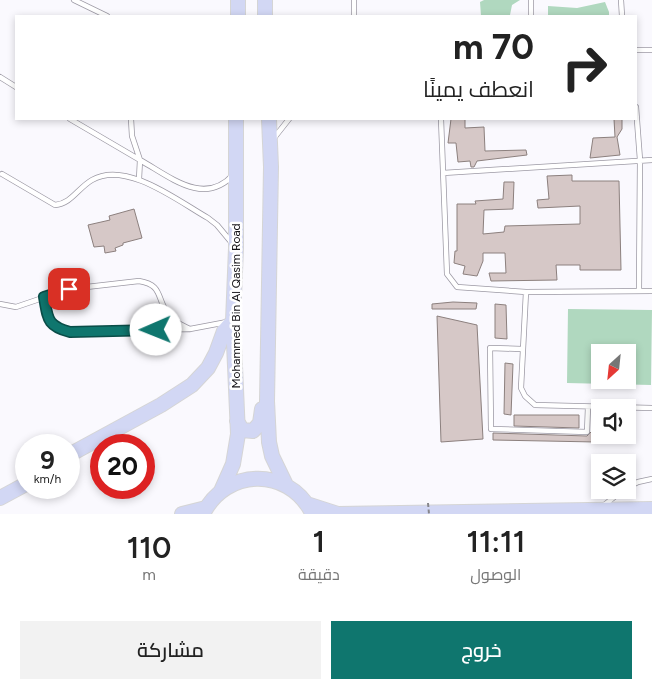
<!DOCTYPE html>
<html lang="ar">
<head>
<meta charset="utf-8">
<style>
	:root { --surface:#fff; --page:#f2f2f2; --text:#222; --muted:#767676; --accent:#0f766e }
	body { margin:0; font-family:Figtree,Cairo,sans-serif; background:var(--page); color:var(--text); direction:rtl; height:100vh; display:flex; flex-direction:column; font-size:19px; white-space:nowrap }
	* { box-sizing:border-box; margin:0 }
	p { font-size:16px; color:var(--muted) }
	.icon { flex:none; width:28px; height:28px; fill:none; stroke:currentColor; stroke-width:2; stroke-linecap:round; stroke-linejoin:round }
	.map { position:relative; height:514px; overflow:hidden; direction:ltr }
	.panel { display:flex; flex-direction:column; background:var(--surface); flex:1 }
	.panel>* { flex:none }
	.guide { position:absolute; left:15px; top:15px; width:622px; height:105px; border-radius:0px; box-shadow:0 2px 8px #0003; direction:rtl; background:#fff; color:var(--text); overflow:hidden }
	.needle { width:32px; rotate:207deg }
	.tools { position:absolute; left:591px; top:344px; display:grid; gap:10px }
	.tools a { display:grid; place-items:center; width:45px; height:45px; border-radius:0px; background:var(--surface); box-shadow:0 2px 8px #0003; font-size:25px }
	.speed { position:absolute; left:15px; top:434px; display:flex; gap:10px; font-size:25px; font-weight:700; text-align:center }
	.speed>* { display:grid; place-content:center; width:65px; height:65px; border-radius:50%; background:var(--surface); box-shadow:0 2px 8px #0003; line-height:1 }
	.speed small { font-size:12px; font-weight:400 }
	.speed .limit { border:8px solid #d22; background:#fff; color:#111 }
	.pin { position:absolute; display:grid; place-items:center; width:42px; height:42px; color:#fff; margin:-21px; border-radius:10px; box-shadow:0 2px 8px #0006 }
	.me { position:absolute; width:55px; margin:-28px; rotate:269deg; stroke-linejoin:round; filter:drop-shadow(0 0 4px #0008) }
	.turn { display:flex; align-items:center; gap:18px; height:105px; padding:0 20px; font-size:22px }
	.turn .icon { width:65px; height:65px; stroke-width:2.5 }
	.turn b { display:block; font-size:35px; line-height:42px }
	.eta { display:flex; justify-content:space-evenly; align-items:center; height:85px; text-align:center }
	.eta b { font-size:30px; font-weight:600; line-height:35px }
	.cta { display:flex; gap:10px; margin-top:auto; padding:10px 20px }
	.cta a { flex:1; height:58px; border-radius:0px; background:var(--accent); color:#fff; font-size:20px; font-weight:600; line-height:58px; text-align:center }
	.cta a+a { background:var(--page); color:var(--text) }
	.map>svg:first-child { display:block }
	.green { fill:#b0d8bf; fill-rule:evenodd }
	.building { fill:#d6c8c7; stroke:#8c807e }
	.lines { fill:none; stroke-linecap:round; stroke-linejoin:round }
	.lane-casing { stroke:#9c99a4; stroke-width:6 }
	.primary-casing { stroke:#d5d5d5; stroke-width:16 }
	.lane { stroke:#fff; stroke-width:4.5 }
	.primary { stroke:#d2d7f4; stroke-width:14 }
	.path-bridge { stroke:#87868b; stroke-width:2; stroke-dasharray:4 2.5; stroke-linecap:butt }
	.route-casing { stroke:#0a4d48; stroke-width:12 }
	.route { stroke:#0f766e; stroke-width:9 }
	.labels { text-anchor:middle; stroke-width:5; stroke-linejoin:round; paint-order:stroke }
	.street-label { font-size:12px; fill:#141317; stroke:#fff }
</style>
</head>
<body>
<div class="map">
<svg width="652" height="514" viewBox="0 0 652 514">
	<rect width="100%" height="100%" fill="#faf9fe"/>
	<path class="green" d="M484,0h36l-8,5 -2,10 -29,1 -1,-14z
		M605,2l4,10v4h-61v-10l29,2z
		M568,309l84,1 -1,75 -84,-2zM628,352v28h-28v-28z"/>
	<path class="building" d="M451,119h14v9l19,-1 1,24 41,-1 1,5 -50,6 -3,6h-3l-1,-6 -12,1 -2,-19h-8z
		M614,119h8v10l-5,8 3,18 -30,3 3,-20 22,-1z
		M572,175v6h47l2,89h-41v-5h-24l1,15 -66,1 -2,-8h17l-1,-20h-22v8l-6,15 -14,-2 2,-8 -11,-3 1,-12h2v-47h19l-1,-3 28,-2 1,-17h10l-1,27 -29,1 -1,24 21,-2 1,-6 75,-2v-18l-42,2 -1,-8 12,-1 -2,-23z
		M134,209l8,29 -19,5v2l-8,3 1,3 -11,2 -1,-7 -10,1 -6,-22 22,-5 -1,-4z
		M453,302l24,1 -1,6h-44v-5z
		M495,304l11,1 1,34 -12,-1z
		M437,316l40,9 6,114 -42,3z
		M505,363l8,1 -2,51 -7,-1z
		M514,415h65v13l-65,-2z
		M591,432h5v10l-103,-2v-7l94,3z"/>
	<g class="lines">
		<g class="lane-casing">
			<path id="lane" d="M74,0l33,16
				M354,0v16
				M531,0v16
				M621,0l1,16
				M636,50h16
				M0,77l16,10
				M636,107l4,53 -1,130
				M70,119l70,41 -8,-24 -1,-17
				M441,119l6,155 10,13 69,5 126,-1
				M274,138l15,-19
				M443,173l209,-13
				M2,174l53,31c16,-1 23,-17 37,-25 34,-20 86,21 116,38l9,7 15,18
				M139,179l1,-19c29,16 64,47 93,15
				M526,292l-5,96 4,8 10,9 117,3
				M44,297c4,22 3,29 26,35l120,-3 37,-7
				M0,304l16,3 53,-18 70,-8c24,4 17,16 29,33 5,8 14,11 22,15
				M522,349l-32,-1 1,81 96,3 1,-25
				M628,487l10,-5 14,-3
				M603,506l20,-16"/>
		</g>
		<g class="primary-casing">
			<path id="primary" d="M265,0v16
				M238,16v-16
				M269,119l2,48 -4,234 2,41 3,14 14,29
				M237,421l5,9 11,1 7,-8 2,-14
				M69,455l92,-50 31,-20 16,-17 8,-15 8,-22 9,-10
				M221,491l12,-27 5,-30 -5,-113 3,-73v-129
				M0,498l26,-14
				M307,504l31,10 314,-5
				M182,514l24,-6
				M203,514c23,-46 84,-47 108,-3"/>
		</g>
		<use href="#lane" class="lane"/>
		<use href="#primary" class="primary"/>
		<path class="path-bridge" d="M428,503l1,11"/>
	</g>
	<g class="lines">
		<g class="route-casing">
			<path id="route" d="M69,289l-25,8c4,22 3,29 26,35l86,-2"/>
		</g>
		<use href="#route" class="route"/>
	</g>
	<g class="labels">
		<g class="street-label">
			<text transform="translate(236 306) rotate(-90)" y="4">Mohammed Bin Al Qasim Road</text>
		</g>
	</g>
</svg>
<div class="tools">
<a><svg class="needle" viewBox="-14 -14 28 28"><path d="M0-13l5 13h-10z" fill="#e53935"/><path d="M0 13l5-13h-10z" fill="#767676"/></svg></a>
<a><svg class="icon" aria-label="sound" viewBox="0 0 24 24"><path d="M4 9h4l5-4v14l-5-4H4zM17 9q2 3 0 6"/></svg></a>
<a><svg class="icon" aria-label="layers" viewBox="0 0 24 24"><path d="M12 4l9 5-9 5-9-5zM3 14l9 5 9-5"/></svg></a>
</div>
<div class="speed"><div>9<small>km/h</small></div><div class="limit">20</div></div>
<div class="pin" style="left:69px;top:289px;background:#d93025"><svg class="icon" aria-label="arrive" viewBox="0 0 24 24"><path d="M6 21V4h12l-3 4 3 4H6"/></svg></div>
<svg class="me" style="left:156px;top:330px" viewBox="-20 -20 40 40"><circle r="19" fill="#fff"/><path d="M0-13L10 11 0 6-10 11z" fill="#0f766e"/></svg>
<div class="guide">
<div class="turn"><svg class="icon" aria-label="right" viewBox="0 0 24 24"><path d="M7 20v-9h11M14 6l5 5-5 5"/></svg><div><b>70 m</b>انعطف يمينًا</div></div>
</div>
</div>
<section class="panel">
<div class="eta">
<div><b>11:11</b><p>الوصول</p></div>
<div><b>1</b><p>دقيقة</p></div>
<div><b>110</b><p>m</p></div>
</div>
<div class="cta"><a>خروج</a><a>مشاركة</a></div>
</section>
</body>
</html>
